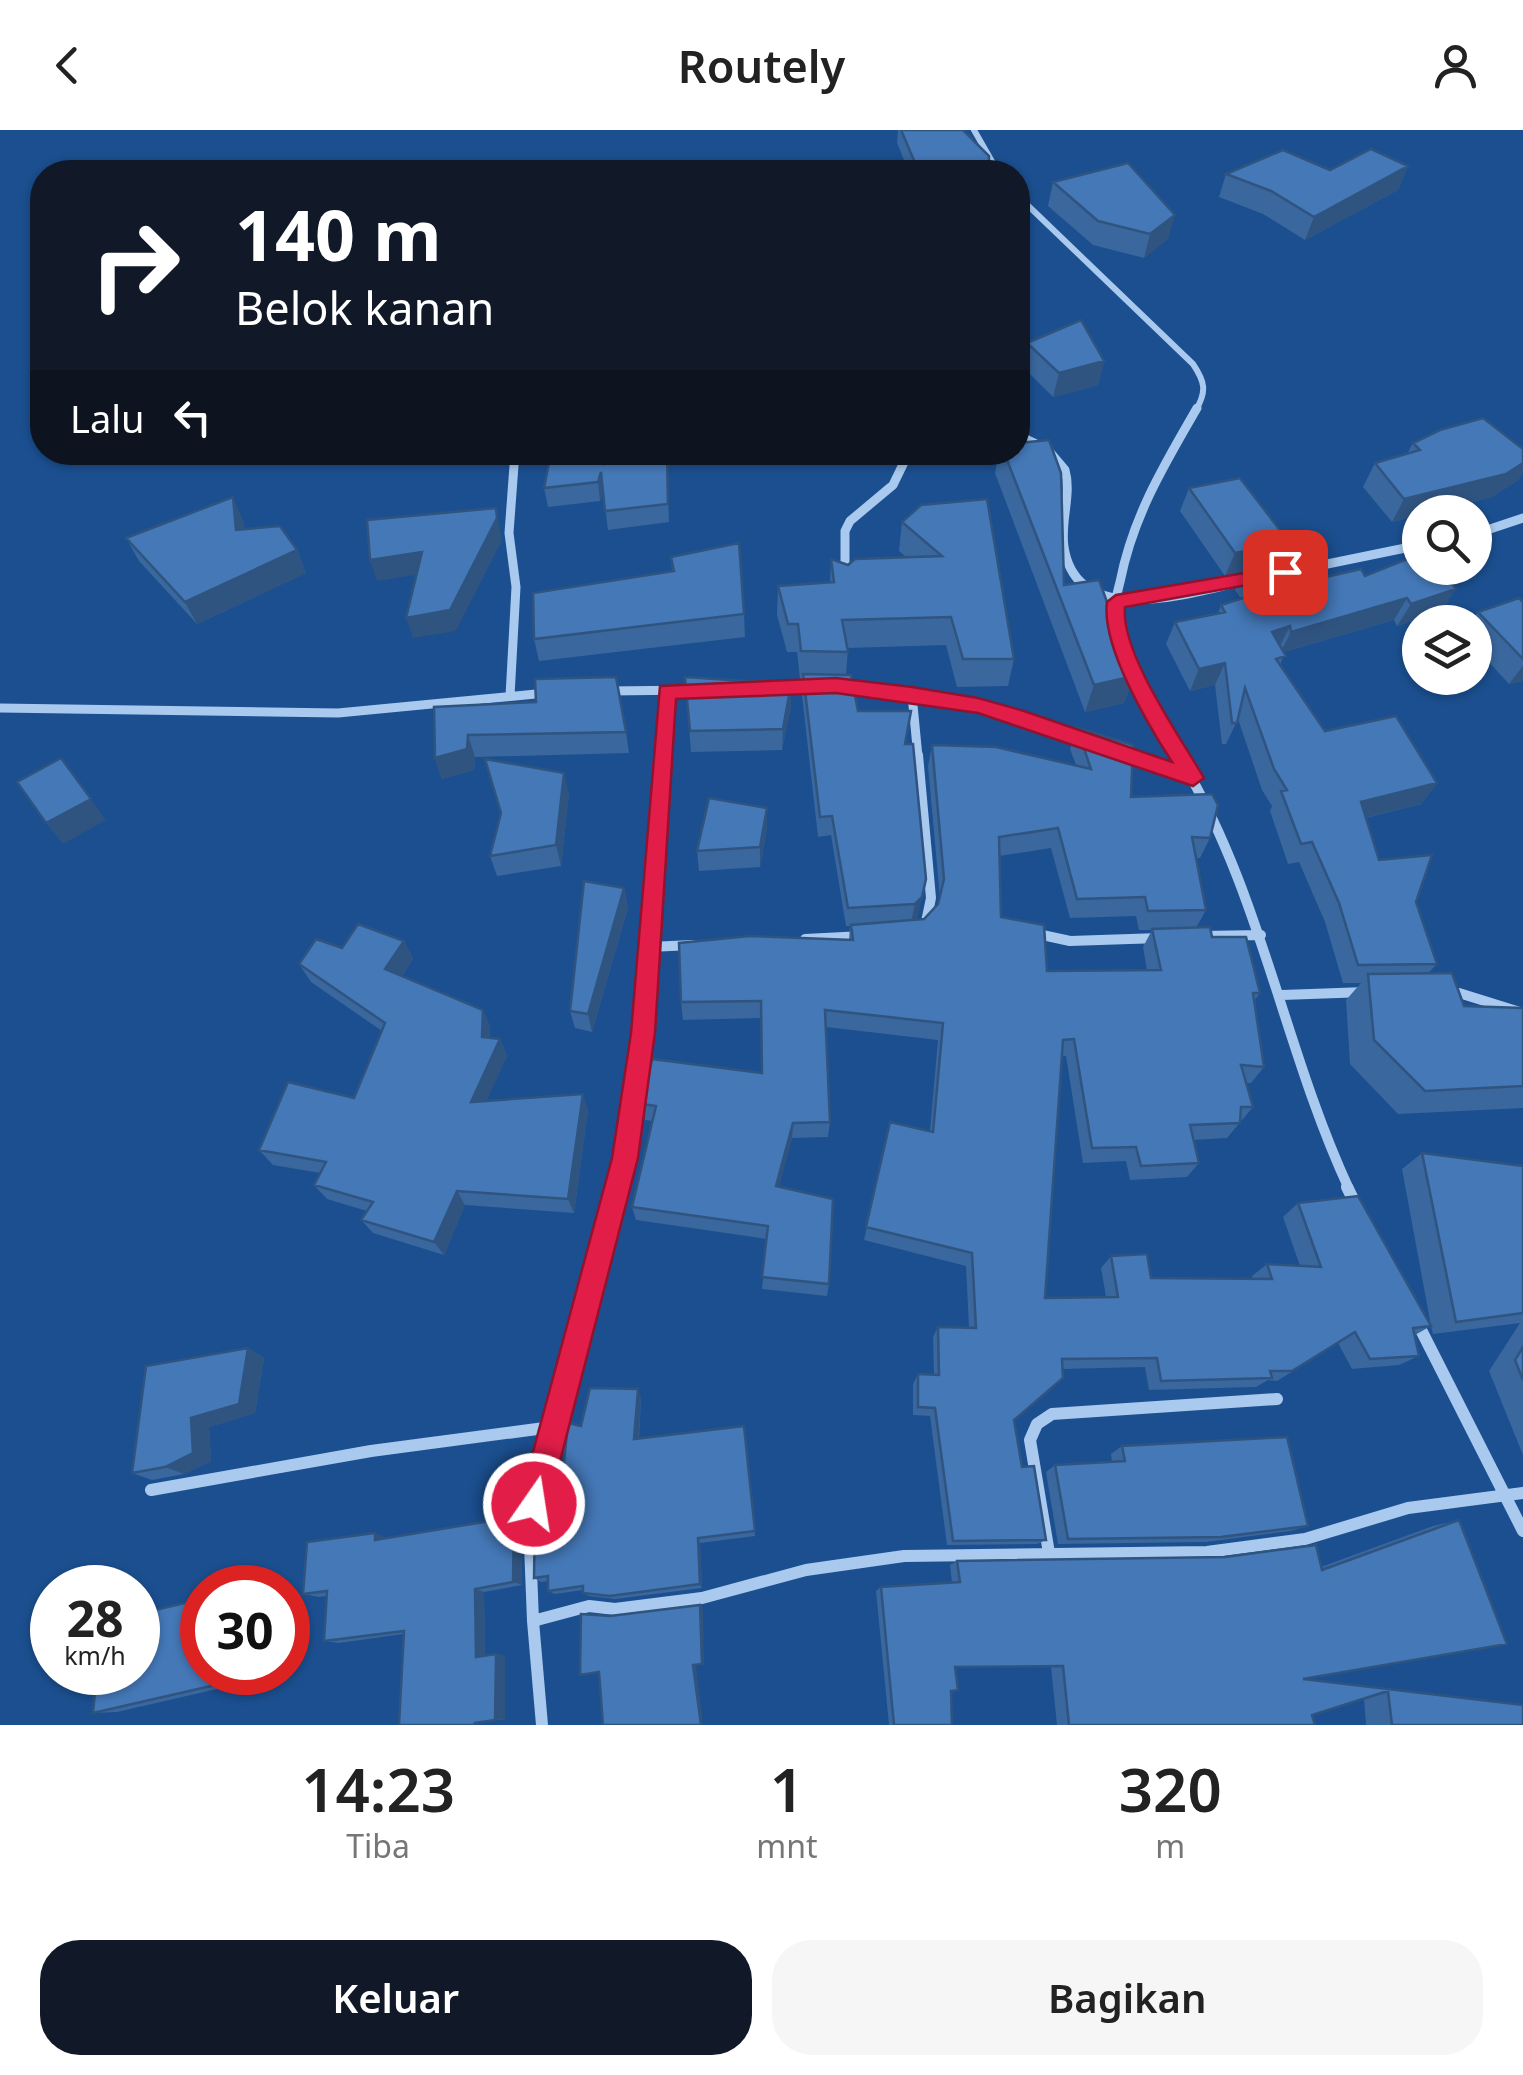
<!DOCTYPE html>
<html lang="id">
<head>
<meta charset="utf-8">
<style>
	:root { --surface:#fff; --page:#f6f6f6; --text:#222; --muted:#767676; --accent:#111827 }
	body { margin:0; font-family:"Noto Sans",sans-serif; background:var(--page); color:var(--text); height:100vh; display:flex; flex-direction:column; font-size:38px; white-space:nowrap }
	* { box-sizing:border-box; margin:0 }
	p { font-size:32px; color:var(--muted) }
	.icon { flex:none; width:55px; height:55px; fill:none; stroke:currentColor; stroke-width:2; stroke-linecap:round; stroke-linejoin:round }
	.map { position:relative; height:1595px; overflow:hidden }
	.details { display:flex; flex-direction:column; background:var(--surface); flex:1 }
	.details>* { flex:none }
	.guide { position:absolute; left:30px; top:30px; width:1000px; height:305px; border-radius:40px; box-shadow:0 2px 8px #0004; background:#111827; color:#fff; overflow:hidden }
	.tools { position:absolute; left:1402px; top:365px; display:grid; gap:20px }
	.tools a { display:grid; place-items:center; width:90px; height:90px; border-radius:50%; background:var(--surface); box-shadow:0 2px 8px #0004; font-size:50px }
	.speed { position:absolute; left:30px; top:1435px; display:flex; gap:20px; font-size:50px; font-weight:700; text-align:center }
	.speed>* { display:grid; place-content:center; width:130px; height:130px; border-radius:50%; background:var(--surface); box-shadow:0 2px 8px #0004; line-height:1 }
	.speed small { font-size:25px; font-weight:400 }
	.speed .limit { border:15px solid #d22; background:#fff; color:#111 }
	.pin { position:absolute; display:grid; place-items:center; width:85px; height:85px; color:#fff; margin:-42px; border-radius:20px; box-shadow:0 5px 15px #0006 }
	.me { position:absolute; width:110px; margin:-55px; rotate:13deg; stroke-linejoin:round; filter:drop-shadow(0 0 8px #0008) }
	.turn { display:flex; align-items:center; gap:35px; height:210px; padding:0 40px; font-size:45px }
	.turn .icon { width:130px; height:130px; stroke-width:2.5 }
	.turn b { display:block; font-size:70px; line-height:85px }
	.then { display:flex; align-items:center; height:95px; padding:0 40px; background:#0003; gap:20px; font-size:38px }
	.eta { display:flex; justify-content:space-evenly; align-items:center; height:170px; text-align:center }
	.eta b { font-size:60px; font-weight:600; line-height:70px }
	.primary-button { display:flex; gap:20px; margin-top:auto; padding:20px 40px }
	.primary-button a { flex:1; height:115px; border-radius:40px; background:var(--accent); color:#fff; font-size:40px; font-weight:600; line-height:115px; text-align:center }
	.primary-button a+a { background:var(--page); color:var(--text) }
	header { display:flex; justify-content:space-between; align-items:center; height:130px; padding:0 40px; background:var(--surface); font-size:45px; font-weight:600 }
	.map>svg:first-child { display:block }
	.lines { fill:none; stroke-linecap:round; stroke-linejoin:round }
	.street-far3 { stroke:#a9c9ee; stroke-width:6 }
	.street-far2 { stroke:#a9c9ee; stroke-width:9 }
	.street-far1 { stroke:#a9c9ee; stroke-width:10 }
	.street { stroke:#a9c9ee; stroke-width:12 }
	.wall { fill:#3a679d; fill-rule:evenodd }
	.shaded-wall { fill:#305480 }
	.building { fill:#4478b7; stroke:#305480; stroke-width:2.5 }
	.route { fill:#e11d48; stroke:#92132f; stroke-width:2.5 }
</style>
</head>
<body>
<header><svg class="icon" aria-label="back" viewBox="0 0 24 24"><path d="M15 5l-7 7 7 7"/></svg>Routely<svg class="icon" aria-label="person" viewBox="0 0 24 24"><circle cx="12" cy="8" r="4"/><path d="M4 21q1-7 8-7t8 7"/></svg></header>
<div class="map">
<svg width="1523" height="1595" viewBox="0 0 1523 1595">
	<rect width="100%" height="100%" fill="#1b4f8f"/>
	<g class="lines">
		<path class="street-far3" d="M974,0l24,42
			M1018,66l175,168c12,18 14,27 3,46"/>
		<path class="street-far2" d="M1018,305l30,15 17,20c7,24 -5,52 -1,77 13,86 133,44 188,32
			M1475,404l48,-16
			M1298,440l122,-25
			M845,446v-45l5,-10 43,-36 16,-33
			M777,555l38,1
			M842,556l136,20 106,32
			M608,561l88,-1
			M912,565l6,62
			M510,566l6,-109 -7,-54 6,-81
			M0,578l338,5 208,-20
			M1124,622l14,5
			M663,627l4,-65
			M1180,627c-25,-41 -60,-88 -66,-137 -1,-13 3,-26 6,-38 13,-66 44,-117 77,-174"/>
		<path class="street-far1" d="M918,625l13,143 -5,24
			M1131,625l61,23
			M1178,625c83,135 105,292 171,434
			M1033,803l37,8 90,-3
			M1202,806l59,-1
			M805,809l58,-3
			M649,817l44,-2
			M1447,863h12l64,20
			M1282,865l84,-3
			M617,1059l18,-97 28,-337"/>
		<path class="street" d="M1347,1057l9,18
			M1417,1192l106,209
			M151,1360l220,-39 181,-24
			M1049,1423l-19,-113 7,-16 15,-10 225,-15
			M533,1491l-3,-76 4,-41 84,-317
			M542,1595l-9,-104 56,-15 26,3 87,-11 104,-28 98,-14 303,-4 98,-13 103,-31 115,-15"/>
	</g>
	<path class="wall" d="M898,0h65l26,42h-80l-12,-29z
		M1408,36l-10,24 -93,50 -42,-26 -44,-17 7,-23z
		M1053,52l115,57 -24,19 -51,-13 -45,-39z
		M1027,213l77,18 -6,24 -45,12 -30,-30z
		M1413,313l110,6v23l-5,8 -26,17 -100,25 -29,-35 12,-24 32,-9z
		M999,322h19l46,133 70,91 -10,27 -39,9 -90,-239z
		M667,327l2,65 -61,8 -5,-38 -3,9 -52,6 -4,-19 69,-25z
		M1189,358l92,73 36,18 48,-3 77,35 -45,15 -3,-6 -110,32 -4,14 45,65 112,52 -16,21 -55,14 13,42 37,42 21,62 -9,9 36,33 59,2v100l-125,6 -48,-50 -4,-64 15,-17h-18l-18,-61 -26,-60 -11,2 -18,-53 2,-5 -10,-16 -24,-71 -12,25h-4l-7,-59 -25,6 -24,-47 9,-22 43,-9 3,-8 20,-6 -6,-9 8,-18 -18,4 -45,-65z
		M921,375l93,154 -6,27 -51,1 -11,-42 -98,3 -2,27 12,36 47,33 13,172 -5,4 11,-1 14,-15 2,-6 -12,-132 4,-21 144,20 -6,-16 7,-21 54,69 79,41 -10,20h-4l10,52 -10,18 16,9 48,56 -6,8 10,66 -13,16h-5l7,24 -26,31 -34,2 6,23 -12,14 -57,3 -4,-19 -43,2 -17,-107h-4l-17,242 61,-1 -5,-29 10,-12 40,22 102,1 -1,-3 15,-12 33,2 -17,-49 15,-14 133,123 -29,-157 20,-16 101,13v289l-34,-84 31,-48 -87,11 -2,-8 -16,9 4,21 -20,9 -47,4 -14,-26 -61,38 -9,-1 -12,7 -107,3 -4,-23 -82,2 -9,18 -40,34 8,46 24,73 -9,4 -90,1 -17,-129 -17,-1v-31l5,-10 16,1 -1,-38 5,-10 31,1 -3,-62 -102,-26 26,-118 40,9 8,-91 -112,-13 4,95 -2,15 -36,1 -13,48 50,98 -2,12 -65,-7 5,-50 -131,-19 -4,-13 20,-86 -7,-1 -3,-16 119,-31v-55l-78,2 -2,-18 168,-62 1,-14h-4l-15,-91 -13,2 -16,-142v-16h-2l-3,-27h-10l-10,-37 1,-29 52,-3 1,-24 17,6 58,-8 -7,-6 3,-29zM1051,718l19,70 66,-2 3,14h13l-9,17 4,23 -100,1 -46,-54 -2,-61z
		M243,390l1,9 53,21 9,23 -109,51 -58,-63 -13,-23z
		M671,427l73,57 1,23 -206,24 -5,-22 138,-68z
		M1523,472v79l-14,3 -34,-37v-25h-4l7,-10z
		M685,547l106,29 -9,44 -91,2z
		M434,577l192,25 3,21 -154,4 -1,13 -32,9 -7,-21z
		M569,664l-8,72 -64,10 -7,-20 11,-43z
		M767,698l-7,39 -61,4 -2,-20z
		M624,758l4,20 -36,124 -17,-4 -5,-17z
		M404,811l9,18 -11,17 81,34 7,17v11l10,1 7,17 -21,45 102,9 -14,103 -109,-8 -21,50 -71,-22 -12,-13 6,-9 -40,-12 -13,-14 6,-12 -47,-8 -14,-15 95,-52 28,-67 -71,-49 -12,-18 43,-16z
		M248,1218l16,10 -9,55 -46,14 2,34 -27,13 -32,6 -20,-7z
		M641,1268l-2,41 105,-13 11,110 -55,7 2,45 -87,11 -26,-3 -6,-3v-3l-28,4 -7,-3v-10l-7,1 -7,-4 25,-68 22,-84z
		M1122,1316l186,80 -18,5 -84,11 -148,2 -12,-72 9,-7 57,-3 -1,-8z
		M514,1387l8,6v62l-38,7 1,64 20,-1v64l-20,3 -82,-88 -64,9 -15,-2 3,-45 -8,1 -16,-3 85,-56z
		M1459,1390l-156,159 220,26v20h-157l-2,-26 -52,16 3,10h-258l-6,-58h-96l-4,24 1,34h-63l-13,-134 5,-4 71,-4 -2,-18 7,-4 364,6 112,-41z
		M97,1542l133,14 -113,26 -24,1z"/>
	<path class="shaded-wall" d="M1408,36l-10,24 -93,50 9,-23z
		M1175,85l-7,24 -24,19 6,-24z
		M1104,231l-6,24 -45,12 6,-24z
		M608,322h4l1,11 -9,1z
		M1523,333v9l-5,8 -26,17 -61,15h-11v3l-28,7 12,-23z
		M601,342l3,18 -4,11 -2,-19z
		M233,367l10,23 4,33 -11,-23z
		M496,378l6,32 -46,91 -43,7 -7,-20z
		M1289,412l-10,23 -34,3 -2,4 -18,4 10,-23z
		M297,420l9,23 -109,51 -12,-22z
		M422,422l6,21 -51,8 -7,-21z
		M1456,459l-14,22 -45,15 14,-22z
		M1407,468l-13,22 -114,33 11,-21z
		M1290,496l-11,22 -7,-16z
		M1225,533l-10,22 -25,6 9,-22z
		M1523,536v15l-14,3z
		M1134,546l-10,27 -39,9 9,-27z
		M791,554v22l-9,44 1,-21z
		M468,605l7,22 -1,13 -32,9 -7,-21z
		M61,628l45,62 -43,24 -17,-21z
		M564,643l5,21 -8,72 -5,-21z
		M1437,653l-16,21 -73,18 13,-20z
		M767,678v20l-7,39v-20z
		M624,758l4,20 -36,124 -4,-18z
		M922,767l-4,19 -7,6 4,-18z
		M404,811l9,18 -19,28 -9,-18z
		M483,880l7,17 -1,27 -7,-17z
		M500,909l7,17 -28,62 -8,-16z
		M583,964l5,16 -14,103 -6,-14z
		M793,993l-1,15 -16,61v-13z
		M457,1061l8,14 -21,50 -10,-13z
		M248,1218l16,10 -9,55 -46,14 2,34 -27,13 -19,-7 26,-49z
		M638,1259l3,9 -3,49 -4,-8z
		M514,1387l8,6v62l-9,-3z
		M375,1403l13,5 -13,2z
		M698,1408l2,5 2,45 -2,-4z
		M475,1459l9,3 1,66 -9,-1z
		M700,1475l3,3 1,57 -2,-1z
		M496,1524l9,1v64l-10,1z
		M693,1535h3l7,60h-2z
		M211,1542h19v14h-19z"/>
	<path class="building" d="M901,0h62l26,26v16h-70z
		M1371,19l37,17 -94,51 -43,-26 -45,-17 57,-24 47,20z
		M1128,33l47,52 -25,19 -52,-13 -45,-39z
		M1081,190l23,41 -45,12 -32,-30z
		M1483,288l40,31v14l-17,11 -102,25 -29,-36 45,-13 -7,-7 27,-13z
		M1049,310l12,33 3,112 35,-5 35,96 -40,9 -90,-233h14v-9z
		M551,322h57l-4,12 63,-7 1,47 -63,7 -4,-39 -3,10 -54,6z
		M1240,348l49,64 -54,11 -46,-65z
		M233,367l3,33 44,-4 17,24 -112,52 -59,-64z
		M987,369l27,160h-51l-12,-42 -109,3 6,32 -47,-1 -3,-27h-10l-10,-38 56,-4 -3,-23 17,6 7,-6 87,-3 -40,-34 19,-17z
		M496,378l1,10 -47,92 -44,8 16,-66 -52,8 -3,-40z
		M739,413l5,71 -210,25 -1,-46 141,-22 -3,-14z
		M1420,424v14h19l17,21 -45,15 -4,-6 -116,34 -1,-6 -18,6 14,24 -10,3 49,72 71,-15 41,67 -76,19 18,58 53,-5 -16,47 21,62 -79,1 -19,-62 -27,-61 -11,2 -20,-53 6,-1 -13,-21 -29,-81 -8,35h-5l-7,-60 -26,6 -24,-47 50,-10 -4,-7 41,-13 -17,-24 55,-11 17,22 44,-10 4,7z
		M1519,468l4,4v57l-45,-47z
		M803,544l48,1 7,36h53l-6,33h8l13,135 -4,18 -7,7 -67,4 -16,-92 -12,1z
		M616,547l10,55 -158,3 -1,14 -32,9 -1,-51 102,-5 -1,-23z
		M685,547l106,7 -8,45 -93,2z
		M1077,598l56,17 -2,52 81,-3 6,11 -8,33 -18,-1 14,73 -58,1 -3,-14 -68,2 -19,-71 -59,9 2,80 43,8 3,46 114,-1 -9,-41 58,-2 2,10h34l14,56h-7l11,74 -23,-2 12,42h-12l-1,16 -50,2 9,38 -58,3 -5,-19 -44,1 -18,-109 -11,1 -18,258 73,-1 -7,-41 36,-2 4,24 121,1 -5,-15 54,3 -23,-64 60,-7 73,130 -18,2 6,28 -49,3 -15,-27 -63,39h-22l2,7 -111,3 -4,-23 -95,1 1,19 -49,42 8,47 12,-1 12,74 -93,1 -18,-133 -17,-1v-33l21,1 -1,-48 38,1 -4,-75 -106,-26 24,-105 43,10 10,-109 -118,-13 5,112 -37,1 -17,63 57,13 -4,85 -67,-7 6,-51 -136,-19 24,-101 -14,-2 10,-45 110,14 -1,-72 -80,1 -2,-59 71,-7 103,4 -2,-15 73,-6 14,-15 6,-25 -12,-134 64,2 95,22z
		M61,628l30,41 -45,24 -29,-41z
		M485,629l79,14 -8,72 -66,11 11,-43z
		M709,668l58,10 -7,39 -63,4z
		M584,751l40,7 -36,126 -18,-3z
		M358,794l46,17 -19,28 98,41 -1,27 18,2 -29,63 112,-8 -15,105 -111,-8 -23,51 -73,-22 12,-18 -59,-17 12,-23 -67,-12 29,-68 66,16 31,-75 -86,-59 17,-25 26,9z
		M1452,843l12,33 59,2v78l-98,5 -51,-51 -6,-66z
		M1422,1023l101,13v147l-67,9z
		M1523,1217v33l-8,-20z
		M248,1218l-9,56 -48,14 2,35 -28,14 -33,6 14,-107z
		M590,1258l48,1 -4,50 110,-13 11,105 -57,7 2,46 -90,12 -27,-3v-7l-35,5v-15l-14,2 1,-64 24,-4 9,-87 13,3z
		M1287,1307l21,89 -87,11 -153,2 -13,-74 70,-4 -3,-15z
		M514,1387l-1,65 -38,7 1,68 20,-3 -1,66 -20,3 -1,2h-75l5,-94 -80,10 3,-50 -24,3 4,-52 68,-9v7z
		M1459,1390l48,124 -204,35 220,26v20h-131l-4,-34 -76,24 3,10h-246l-6,-59 -108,1 3,23 -7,1 1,34h-58l-13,-138 79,-5 -3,-21 268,-4 91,-12 6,25z
		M202,1469v73h9v14l-118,27 4,-41h41v-58z
		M700,1475l2,59 -9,1 8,60h-98l-4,-53 -19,3 1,-61 29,2z"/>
	<path class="route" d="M1285,436l10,6 -3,5 -167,30c-5,45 56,131 79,171l-11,8 -215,-73 -142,-20 -160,6 -21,334 -17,125 -89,346 -5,11 -10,4 -10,-4 -5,-11 93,-346 19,-125 29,-347 176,-8 76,9 66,11 46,13 148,51c-24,-37 -71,-116 -65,-160l9,-7z"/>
</svg>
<div class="tools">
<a><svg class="icon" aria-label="search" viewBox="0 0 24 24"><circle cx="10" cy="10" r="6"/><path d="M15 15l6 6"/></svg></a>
<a><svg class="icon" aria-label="layers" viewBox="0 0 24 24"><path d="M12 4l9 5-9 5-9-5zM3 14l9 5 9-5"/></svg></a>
</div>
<div class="speed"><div>28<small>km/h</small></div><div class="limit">30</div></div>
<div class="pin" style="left:1285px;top:442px;background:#d93025"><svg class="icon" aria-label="arrive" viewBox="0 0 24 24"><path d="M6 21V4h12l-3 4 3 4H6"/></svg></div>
<svg class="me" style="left:534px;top:1374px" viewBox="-20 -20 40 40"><circle r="17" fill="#e11d48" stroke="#fff" stroke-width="3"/><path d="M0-11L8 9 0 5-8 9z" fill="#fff"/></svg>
<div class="guide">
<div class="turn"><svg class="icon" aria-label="right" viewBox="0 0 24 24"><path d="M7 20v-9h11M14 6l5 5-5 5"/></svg><div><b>140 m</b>Belok kanan</div></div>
<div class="then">Lalu<svg class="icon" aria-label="left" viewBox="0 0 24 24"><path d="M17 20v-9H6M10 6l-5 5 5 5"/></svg></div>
</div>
</div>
<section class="details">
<div class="eta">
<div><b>14:23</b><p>Tiba</p></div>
<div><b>1</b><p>mnt</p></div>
<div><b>320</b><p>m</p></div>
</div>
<div class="primary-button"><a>Keluar</a><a>Bagikan</a></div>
</section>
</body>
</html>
